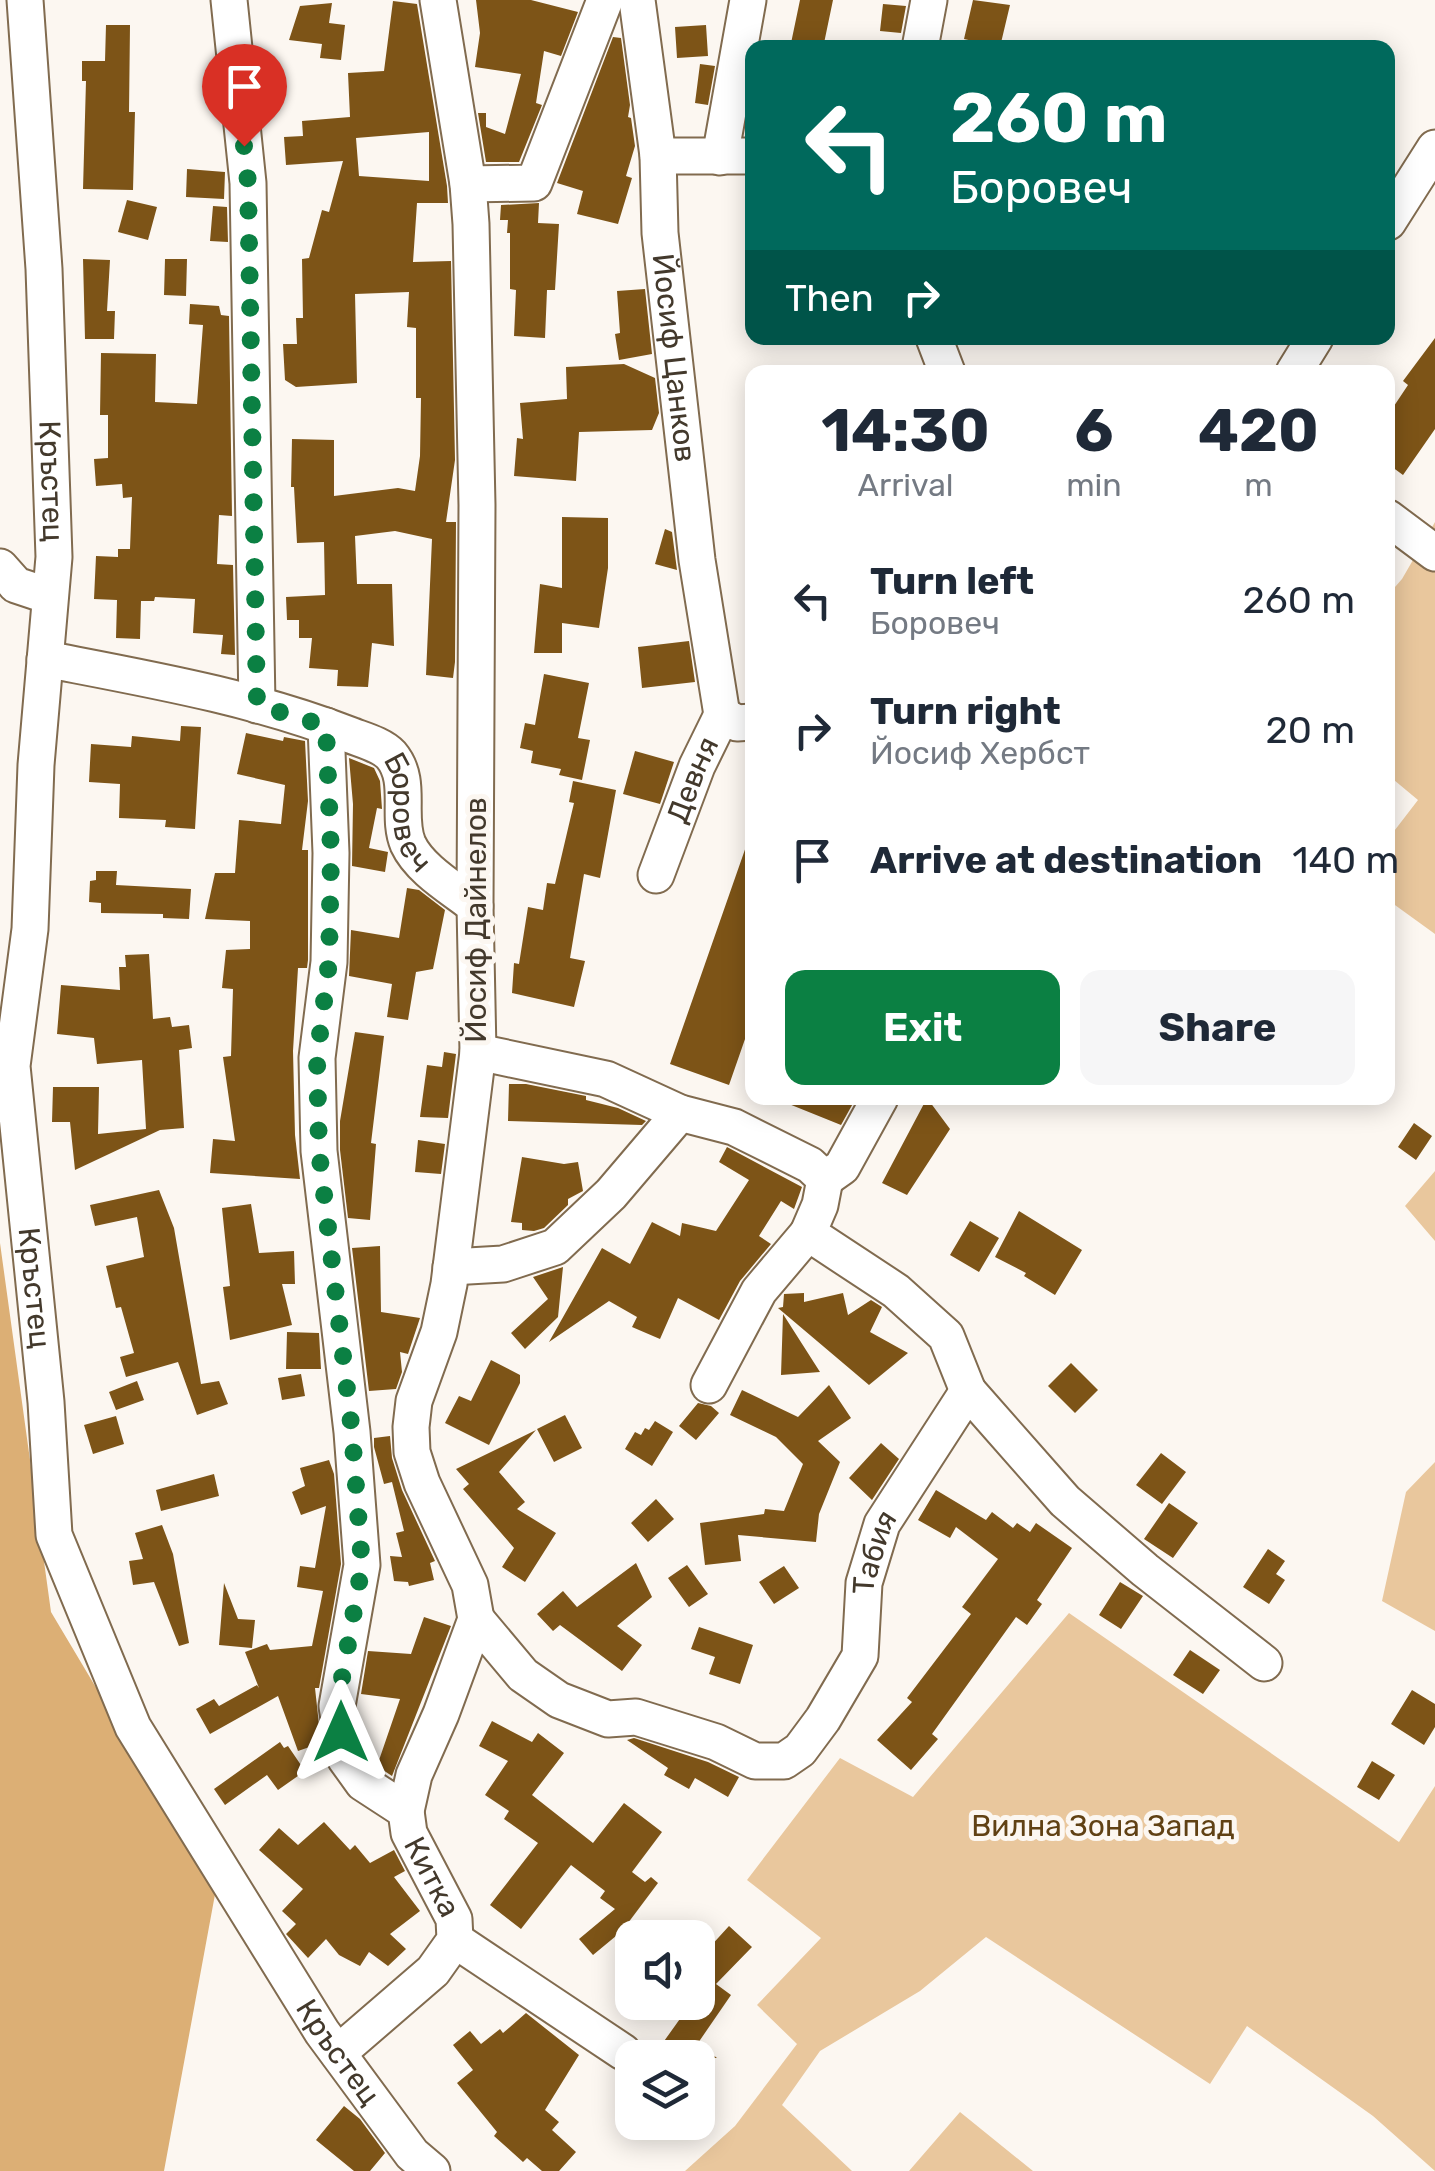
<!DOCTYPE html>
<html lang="en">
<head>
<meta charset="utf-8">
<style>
	:root { --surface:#fff; --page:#f6f6f7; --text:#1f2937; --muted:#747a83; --accent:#0b8043 }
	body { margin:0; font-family:Rubik,sans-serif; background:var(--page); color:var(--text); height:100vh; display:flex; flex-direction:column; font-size:38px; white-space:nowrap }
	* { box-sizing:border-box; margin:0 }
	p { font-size:32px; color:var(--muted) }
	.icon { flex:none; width:55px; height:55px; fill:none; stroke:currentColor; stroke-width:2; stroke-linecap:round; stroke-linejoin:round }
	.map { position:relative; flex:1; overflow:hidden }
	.drawer { position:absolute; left:745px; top:365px; width:650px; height:740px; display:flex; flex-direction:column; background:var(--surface); border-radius:20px; box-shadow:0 5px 25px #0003 }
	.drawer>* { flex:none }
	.banner { position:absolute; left:745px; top:40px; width:650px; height:305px; border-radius:20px; box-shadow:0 5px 25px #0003; background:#00695c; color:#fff; overflow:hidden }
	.buttons { position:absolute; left:615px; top:1920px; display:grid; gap:20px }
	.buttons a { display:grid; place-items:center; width:100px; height:100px; border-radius:20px; background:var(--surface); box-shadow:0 5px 25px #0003; font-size:50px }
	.pin { position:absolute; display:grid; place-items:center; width:85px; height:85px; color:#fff; margin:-102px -42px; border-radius:50% 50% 50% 0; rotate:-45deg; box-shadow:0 0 10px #0007 }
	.pin .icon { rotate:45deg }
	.me { position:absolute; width:110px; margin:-55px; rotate:0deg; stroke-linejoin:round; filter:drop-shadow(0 0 8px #0008) }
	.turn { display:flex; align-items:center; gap:35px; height:210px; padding:0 40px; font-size:45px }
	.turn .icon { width:130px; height:130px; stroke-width:2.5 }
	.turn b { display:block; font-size:70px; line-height:85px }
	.then { display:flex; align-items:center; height:95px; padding:0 40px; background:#0003; gap:20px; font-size:38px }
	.eta { display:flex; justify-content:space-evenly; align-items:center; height:170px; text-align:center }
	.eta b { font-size:60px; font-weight:700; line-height:70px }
	.button { display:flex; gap:20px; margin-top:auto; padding:20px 40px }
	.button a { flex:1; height:115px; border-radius:20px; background:var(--accent); color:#fff; font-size:40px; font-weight:700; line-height:115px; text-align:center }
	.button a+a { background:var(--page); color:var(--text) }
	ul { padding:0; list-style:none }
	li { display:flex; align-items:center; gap:30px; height:130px; padding:0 40px }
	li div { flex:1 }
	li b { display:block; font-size:38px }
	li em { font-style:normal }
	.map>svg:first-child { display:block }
	.green { fill:#e9c79d }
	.forest { fill:#dcaf75 }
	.building { fill:#7d5417; fill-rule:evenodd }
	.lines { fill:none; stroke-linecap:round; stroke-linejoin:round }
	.minor-casing { stroke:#816b4f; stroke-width:39 }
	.minor { stroke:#fff; stroke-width:35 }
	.route { stroke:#0b8043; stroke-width:18; stroke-dasharray:0 32.4 }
	.labels { text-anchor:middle; stroke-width:10; stroke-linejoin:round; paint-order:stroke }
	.street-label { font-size:30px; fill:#43392c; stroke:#fcf7f1 }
	.park-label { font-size:30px; fill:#604114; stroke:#fcf7f1 }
</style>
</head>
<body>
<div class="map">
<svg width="1435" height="2171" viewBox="0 0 1435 2171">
	<rect width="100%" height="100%" fill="#fcf7f1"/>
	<path class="green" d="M1435,522v412l-47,-34v-61l30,-39 -30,-25v-180l14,-16z
		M1435,1171v70l-30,-35z
		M1435,1462v169l-53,-30 24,-109z
		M1069,1613l330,229 36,-56v385l-62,-55 -126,-90 -37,58 -224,-147 -66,54 -100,60 -38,54 70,66h-167l50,-45 62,-82 -40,-39 64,-67 -74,-58 93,-122 73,39z
		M960,2112l73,59h-124z"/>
	<path class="forest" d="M0,1243l51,369 165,277 -52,282h-164z"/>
	<path class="building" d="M476,0h55l47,12 -17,44 -17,-5 -8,52 6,2 -23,57h-33l-8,-49h8v14l19,7 16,-60 -46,-7 5,-34z
		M800,0h33l-10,48h-33z
		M973,0l37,5 -10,42 -36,-8z
		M393,1l24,3 30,182 1,17h-31l-4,59 38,-1 4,199 -9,62h10l-1,140 -2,16 -27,-3 6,-136 -37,-8 -40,5 2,48h35l2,62 -22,-3 -4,44 -31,-1 1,-16 -29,-2 3,-30h-13v-18h-12l-1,-23 39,-2 -1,-53 -27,1 -3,-56h-3l1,-48 42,1v56l64,-8 17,3 5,-35 1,-58h-5v-70l-9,-1 2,-35 -54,2 2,89 -61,4 -11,-7 -2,-36h14l-1,-26h7l-1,-59 7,-1 13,-48 7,2 14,-51 -57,4 -2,-28 19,-1 -1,-15 48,-4 -2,-44 36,-2zM429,132v49l-70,-5 -3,-38z
		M332,3l-3,20 16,2 -4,35 -21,-2 2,-14 -33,-4 11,-34z
		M883,4l23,2 -5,27 -21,-2z
		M106,25h24l-1,87h6l-2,78 -50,-1 3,-108h-4v-20h23z
		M706,25l2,31 -31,2 -2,-31z
		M613,37l8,1 9,67 -2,12 3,1 4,28 -9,30 6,2 -14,46 -41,-10 6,-23 -26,-8z
		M700,64l15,2 -7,39 -13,-2z
		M187,169l38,3 -1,27 -38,-2z
		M127,200l30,7 -9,33 -30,-8z
		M539,203l-1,20 21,1 -4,66h-8l-2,48 -31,-2 2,-46 -6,-1v-56h-3l1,-13h-8l1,-15z
		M213,206l14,1 1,35 -18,-1z
		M83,259l27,1 -3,51h8l-1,28h-29z
		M165,259h22l-1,37 -22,-1z
		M645,289l7,65 -33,6 -4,-26 5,-1 -3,-42z
		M190,304l29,2 2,9 8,1 3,200 -13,-1 -2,49 16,1 2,90 -14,-1 2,-19 -30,-2 2,-34 -40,-2 -1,4h-13l-1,38 -24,-1 1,-38 -23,-1 2,-43 22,1v-8h12l2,-52 -9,1 -1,-14 -26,2 -2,-27 14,-1v-43h-8l1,-62 55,1 -1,48 42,2 6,-79 -14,-1z
		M1435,338v91l-32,46 -15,-11v-49l20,-30 -5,-4z
		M624,364l31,14 4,35 -7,17 -73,2 -3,49 -62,-5 3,-38 6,1 -3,-36 47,-4 -1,-32z
		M562,517l46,1v50l-9,60 -37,-5v30h-28l6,-69 22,4z
		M665,529l7,3 5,38 -22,-6z
		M689,641l6,41 -53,6 -4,-41z
		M544,674l45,9 -11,55 12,2 -8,40 -23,-5 2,-6 -30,-6 2,-12 -13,-3 5,-25 10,2z
		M181,726l20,1 -6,102 -30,-2 1,-7 -47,-2 1,-34 -31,-2 2,-38 40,3 1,-11 48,5z
		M246,733l37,8 1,-4 21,4 3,60 -6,49h6v110l-1,8h-9l-5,83 2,84 5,44 -90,-6 3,-34 22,2 -12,-84 8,-1 2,-67 -11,-1 4,-38 24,-1v-28l-45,-2 10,-46h20l4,-53 42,4 4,-39 -48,-11z
		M635,751l39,11 -14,42 -37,-10z
		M349,758l25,10 6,13 2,28 -5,-1 -8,40 19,4 -3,20 -33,-6 1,-62z
		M573,781l43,9 -16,88 -16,-4 -14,84 15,3 -11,46 -62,-14 2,-30 5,1 9,-57 15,3 4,-27 8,1 19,-81 -5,-1z
		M749,838l3,1v180l-23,66 -59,-21z
		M96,871h21l-1,14 75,4 -2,30 -26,-1v-4l-62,-1v-10l-12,-1 1,-21 6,-1z
		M407,888l12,2 26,20 -12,59 -17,3 -8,48 -21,-3 5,-33 -43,-8 2,-46 48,8z
		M149,954l4,65 17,-2 2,10 17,-2 3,23 -13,2 5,78 -24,2 -85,40 -5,-48h-18l1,-35h46l-1,47 48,-5 -4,-69 -45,4 -3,-26 -37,-4 4,-49 59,5 -1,-23h7l-1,-12z
		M355,1032l29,4 -13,107 5,1 -6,76 -22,-2 -8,-68v-29z
		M444,1052l12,2 -8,64 -28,-1 7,-52 15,2z
		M509,1084h17l60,12v4l32,8 28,13 -4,4 -134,-4z
		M774,1098h82l-15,27z
		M927,1098l23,31 -43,66 -25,-12z
		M1414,1123l18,13 -16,24 -18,-13z
		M418,1140l27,4 -4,30 -26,-2z
		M727,1147l75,40 -8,22 -13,-8 -22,35 12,8 -31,37 -21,39 -41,-22 -18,41 -28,-12 5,-10 -28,-16 -60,41 53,-94 28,16 22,-42 28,14 2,-13 34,8 33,-51 -30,-18z
		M522,1157l42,7 14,-2 5,29 -15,8v6l-24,23 -10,3 -12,-1v-7l-11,-1z
		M159,1190l15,38 27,156 18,-3 9,23 -31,11 -19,-53 -52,15 -6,-20 14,-4 -13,-46 -5,1 -10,-42 38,-9 -7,-40 -42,9 -5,-21z
		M251,1204l8,49 35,-2 1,33h-13l10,41 -62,15 -7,-53 7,-1 -8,-78z
		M1019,1211l63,39 -27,45 -31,-19 2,-3 -31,-16z
		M970,1221l29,17 -20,34 -29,-17z
		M380,1246l1,66 39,6 -12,36 -8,-2 2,20 -6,17 -27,2 -17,-143z
		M563,1267l-5,50 -33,32 -14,-16 37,-34 -15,-22z
		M804,1293v9l39,-9 5,22 23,-15 11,7 -12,25 38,21 -39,32 -91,-77 5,-1 1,-13z
		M783,1314l37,58 -39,3z
		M287,1332l32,1 2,36h-35z
		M491,1360l29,15v8l-31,62 -44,-22 14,-27 12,5z
		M1071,1363l27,27 -23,23 -27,-27z
		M301,1374l4,22 -23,4 -4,-22z
		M137,1381l7,19 -28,10 -7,-18z
		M829,1385l22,33 -33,23 22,21 -21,52 -3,28 -78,-7 3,26 -36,4 -5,-42 64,-9 1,-5 19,2 19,-47 -27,-27 -46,-22 12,-25 56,27z
		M698,1403l13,3 8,7 -23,27 -17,-14z
		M565,1415l17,33 -28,14 -17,-33z
		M116,1416l8,28 -31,10 -9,-29z
		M655,1421l18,11 -21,34 -27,-17 10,-17 6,3 4,-7 4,2z
		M536,1430l-37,42 26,30 -8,7 39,24 -31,49 -23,-15 12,-19 -51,-59 6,-5 -13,-15z
		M390,1436l2,22 10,32 33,71 -5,2 4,17 -25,6 -1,-4 -14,-1 -4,-25 12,1 -6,-24 8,-2 -12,-49 -8,2 -10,-37v-9z
		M881,1443l18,16 -27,41 -23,-22z
		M1161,1453l25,19 -24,32 -26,-19z
		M329,1460l5,14 7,90 -22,124h-4l6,55 -23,8 -20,-55 -68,38 -14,-25 18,-10 5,7 38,-21 2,3 -14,-36 22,-8 3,6 42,-4 11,-55 -26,-4 3,-21 15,2 11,-62 -25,9 -9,-23 13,-6 -5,-18z
		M214,1474l5,22 -58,15 -5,-21z
		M936,1490l50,30 6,-8 21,16 4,-5 13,9 6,-9 36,25 -35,52 5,4 -15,21 -11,-8 -84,117 6,5 -27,31 -34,-30 35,-38 -5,-4 64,-84 -9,-7 36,-48 -42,-32 -6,11 -32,-18z
		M656,1499l18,20 -26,23 -17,-19z
		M1169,1503l29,20 -25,35 -29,-19z
		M162,1525l11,29 16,89 -10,3 -25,-64 -21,3 -4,-24 14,-2 -8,-26z
		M1268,1549l17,12 -9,13 9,6 -16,24 -26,-17z
		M636,1563l16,34 -35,29 25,19 -20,26 -62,-46 -7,6 -16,-17 26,-23 14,16z
		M687,1565l21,29 -19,13 -21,-29z
		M784,1566l15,22 -25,16 -15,-22z
		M1120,1582l23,14 -22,33 -22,-14z
		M224,1583l14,36 17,1 -3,28 -33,-3z
		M424,1617l27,9 -59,150 -15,-10 23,-67 -39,-5 7,-43 43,3z
		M699,1627l54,18 -13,39 -31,-10 6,-17 -24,-8z
		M1190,1650l30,20 -17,24 -30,-19z
		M1412,1690l23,14v23l-11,18 -33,-21z
		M492,1721l40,21 6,-9 26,20 -32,42 61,48 31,-40 38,29 -30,40 13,10 6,-5 7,6 -36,48 -29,24 -14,-16 36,-30 -15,-11 5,-7 -34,-26 -50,64 -31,-24 48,-62 -34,-24 5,-8 -24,-16 23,-34 -29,-15z
		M634,1738l74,24 31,15 -11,20 -33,-19 -6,11 -25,-14 4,-7 -41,-28z
		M280,1742l4,6 4,-2 17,25 -27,19 -11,-15 -42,30 -11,-16z
		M1372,1761l23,14 -16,25 -22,-13z
		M324,1822l26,28 5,-5 15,18 24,-13 11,21 -11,6 26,34 -30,23 16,15 -18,17 -19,-14 -9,14 -21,-11 -13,-16 -18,19 -22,-24 10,-10 -14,-13 21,-22 -44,-39 20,-22 19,17z
		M729,1926l23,21 -36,37 15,11 -33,48 19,15h-65l40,-56h6v-42z
		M526,2013l53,42 -34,55 14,12 -7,8 24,22 -17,19h-17l-15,-13 -4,4 -29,-26 3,-4 -40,-49 16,-13 -20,-25 17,-14 11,13 19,-15 3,4z
		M344,2106l16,13 25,34 -15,18h-16l-38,-31z"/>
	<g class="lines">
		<g class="minor-casing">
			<g id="minor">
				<path id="s1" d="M25,0l19,269 10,288 -18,208 -6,164 -18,137 34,336 8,133 79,192 189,305 90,122 20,17"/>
				<path d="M229,0l19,183 9,522"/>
				<path id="s2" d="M637,0l21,156 2,77 37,327 25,155"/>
				<path d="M920,48l9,-48"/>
				<path d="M658,156h94"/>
				<path d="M720,157l28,-157"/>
				<path d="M468,184l66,-1 71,-183"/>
				<path d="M1388,222l47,-74"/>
				<path d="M934,338l13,34"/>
				<path d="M1294,372l21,-34"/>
				<path d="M1388,518l47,35"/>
				<path d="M0,567l16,18 33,11"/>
				<path id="s3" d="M45,659c103,20 208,38 305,76 13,5 32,10 41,20 22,26 5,61 17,89 12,26 46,45 67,62"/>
				<path id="s4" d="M326,726l5,127 -2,109 -12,96 2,93 33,281 10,133 -25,141 8,52 18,25 43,28 3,22 45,86 1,21 -22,31 -95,82"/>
				<path id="s5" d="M656,875l41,-109 25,-51 15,8 15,-1"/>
				<path d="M478,1052l128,27 74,34 54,14 76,38 15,14 -5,26 -12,28 88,58 50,45 22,55"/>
				<path d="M825,1179l17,-12 38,-69"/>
				<path d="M451,1267l52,-3 52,-17 56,-53 69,-81"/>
				<path d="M709,1385l50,-94 49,-58"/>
				<path id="s6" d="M476,1619l47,56 36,25 49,19 28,-2 80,25 39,19h29l16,-11 23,-31 37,-63 4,-73 18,-59 86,-133 97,110 80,69 119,93"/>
				<path d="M406,1811l8,-36 27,-61 35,-95 -6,-34 -48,-102 -10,-31 -1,-25 3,-26 25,-69 10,-48 29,-232 -3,-146 2,-401 -6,-281 -3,-40 -30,-184"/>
				<path d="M455,1940l168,112"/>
			</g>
		</g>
		<use href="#minor" class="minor"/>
	</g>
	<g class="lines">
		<path class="route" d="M244,146l4,36 9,523 69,21 5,127 -2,109 -12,96 2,93 33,281 10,134 -25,140 4,26"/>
	</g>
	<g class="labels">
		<g class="street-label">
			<text dy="10" stroke="none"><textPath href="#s2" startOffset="360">Йосиф Цанков</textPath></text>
			<text dy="10" stroke="none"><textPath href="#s1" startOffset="482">Кръстец</textPath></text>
			<text dy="10" stroke="none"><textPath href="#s5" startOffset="102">Девня</textPath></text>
			<text dy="10" stroke="none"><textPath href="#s3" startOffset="422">Боровеч</textPath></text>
			<text transform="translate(476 920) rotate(-90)" y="10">Йосиф Дайнелов</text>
			<text dy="10" stroke="none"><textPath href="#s1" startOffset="1292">Кръстец</textPath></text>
			<text dy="10" stroke="none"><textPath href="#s6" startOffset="590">Табия</textPath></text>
			<text dy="10" stroke="none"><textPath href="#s4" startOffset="1192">Китка</textPath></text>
			<text dy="10" stroke="none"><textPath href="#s1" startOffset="2132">Кръстец</textPath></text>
		</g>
		<g class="park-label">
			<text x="1103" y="1836">Вилна Зона Запад</text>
		</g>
	</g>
</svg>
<div class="buttons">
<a><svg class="icon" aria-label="sound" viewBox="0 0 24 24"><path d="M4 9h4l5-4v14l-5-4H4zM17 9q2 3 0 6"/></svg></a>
<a><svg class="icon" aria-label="layers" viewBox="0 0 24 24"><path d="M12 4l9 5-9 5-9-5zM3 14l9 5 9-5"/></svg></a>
</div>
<div class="pin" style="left:244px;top:146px;background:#d93025"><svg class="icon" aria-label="arrive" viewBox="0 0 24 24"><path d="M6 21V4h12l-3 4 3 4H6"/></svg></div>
<svg class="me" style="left:341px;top:1732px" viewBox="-20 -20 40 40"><path d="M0-17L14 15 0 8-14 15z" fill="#0b8043" stroke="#fff" stroke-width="4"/></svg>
<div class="banner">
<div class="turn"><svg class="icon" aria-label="left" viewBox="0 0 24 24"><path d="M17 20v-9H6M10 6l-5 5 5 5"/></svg><div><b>260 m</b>Боровеч</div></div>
<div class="then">Then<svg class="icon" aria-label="right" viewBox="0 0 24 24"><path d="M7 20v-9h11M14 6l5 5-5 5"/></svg></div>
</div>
<section class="drawer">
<div class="eta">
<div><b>14:30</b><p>Arrival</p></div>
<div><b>6</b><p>min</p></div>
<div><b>420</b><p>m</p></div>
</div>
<ul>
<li><svg class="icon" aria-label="left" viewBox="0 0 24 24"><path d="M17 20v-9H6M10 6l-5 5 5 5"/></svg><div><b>Turn left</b><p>Боровеч</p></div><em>260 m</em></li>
<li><svg class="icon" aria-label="right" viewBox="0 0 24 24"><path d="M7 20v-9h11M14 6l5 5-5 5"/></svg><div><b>Turn right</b><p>Йосиф Хербст</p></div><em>20 m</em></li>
<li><svg class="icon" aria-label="arrive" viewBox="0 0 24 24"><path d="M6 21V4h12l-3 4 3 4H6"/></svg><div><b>Arrive at destination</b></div><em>140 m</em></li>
</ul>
<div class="button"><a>Exit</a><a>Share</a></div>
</section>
</div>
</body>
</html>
